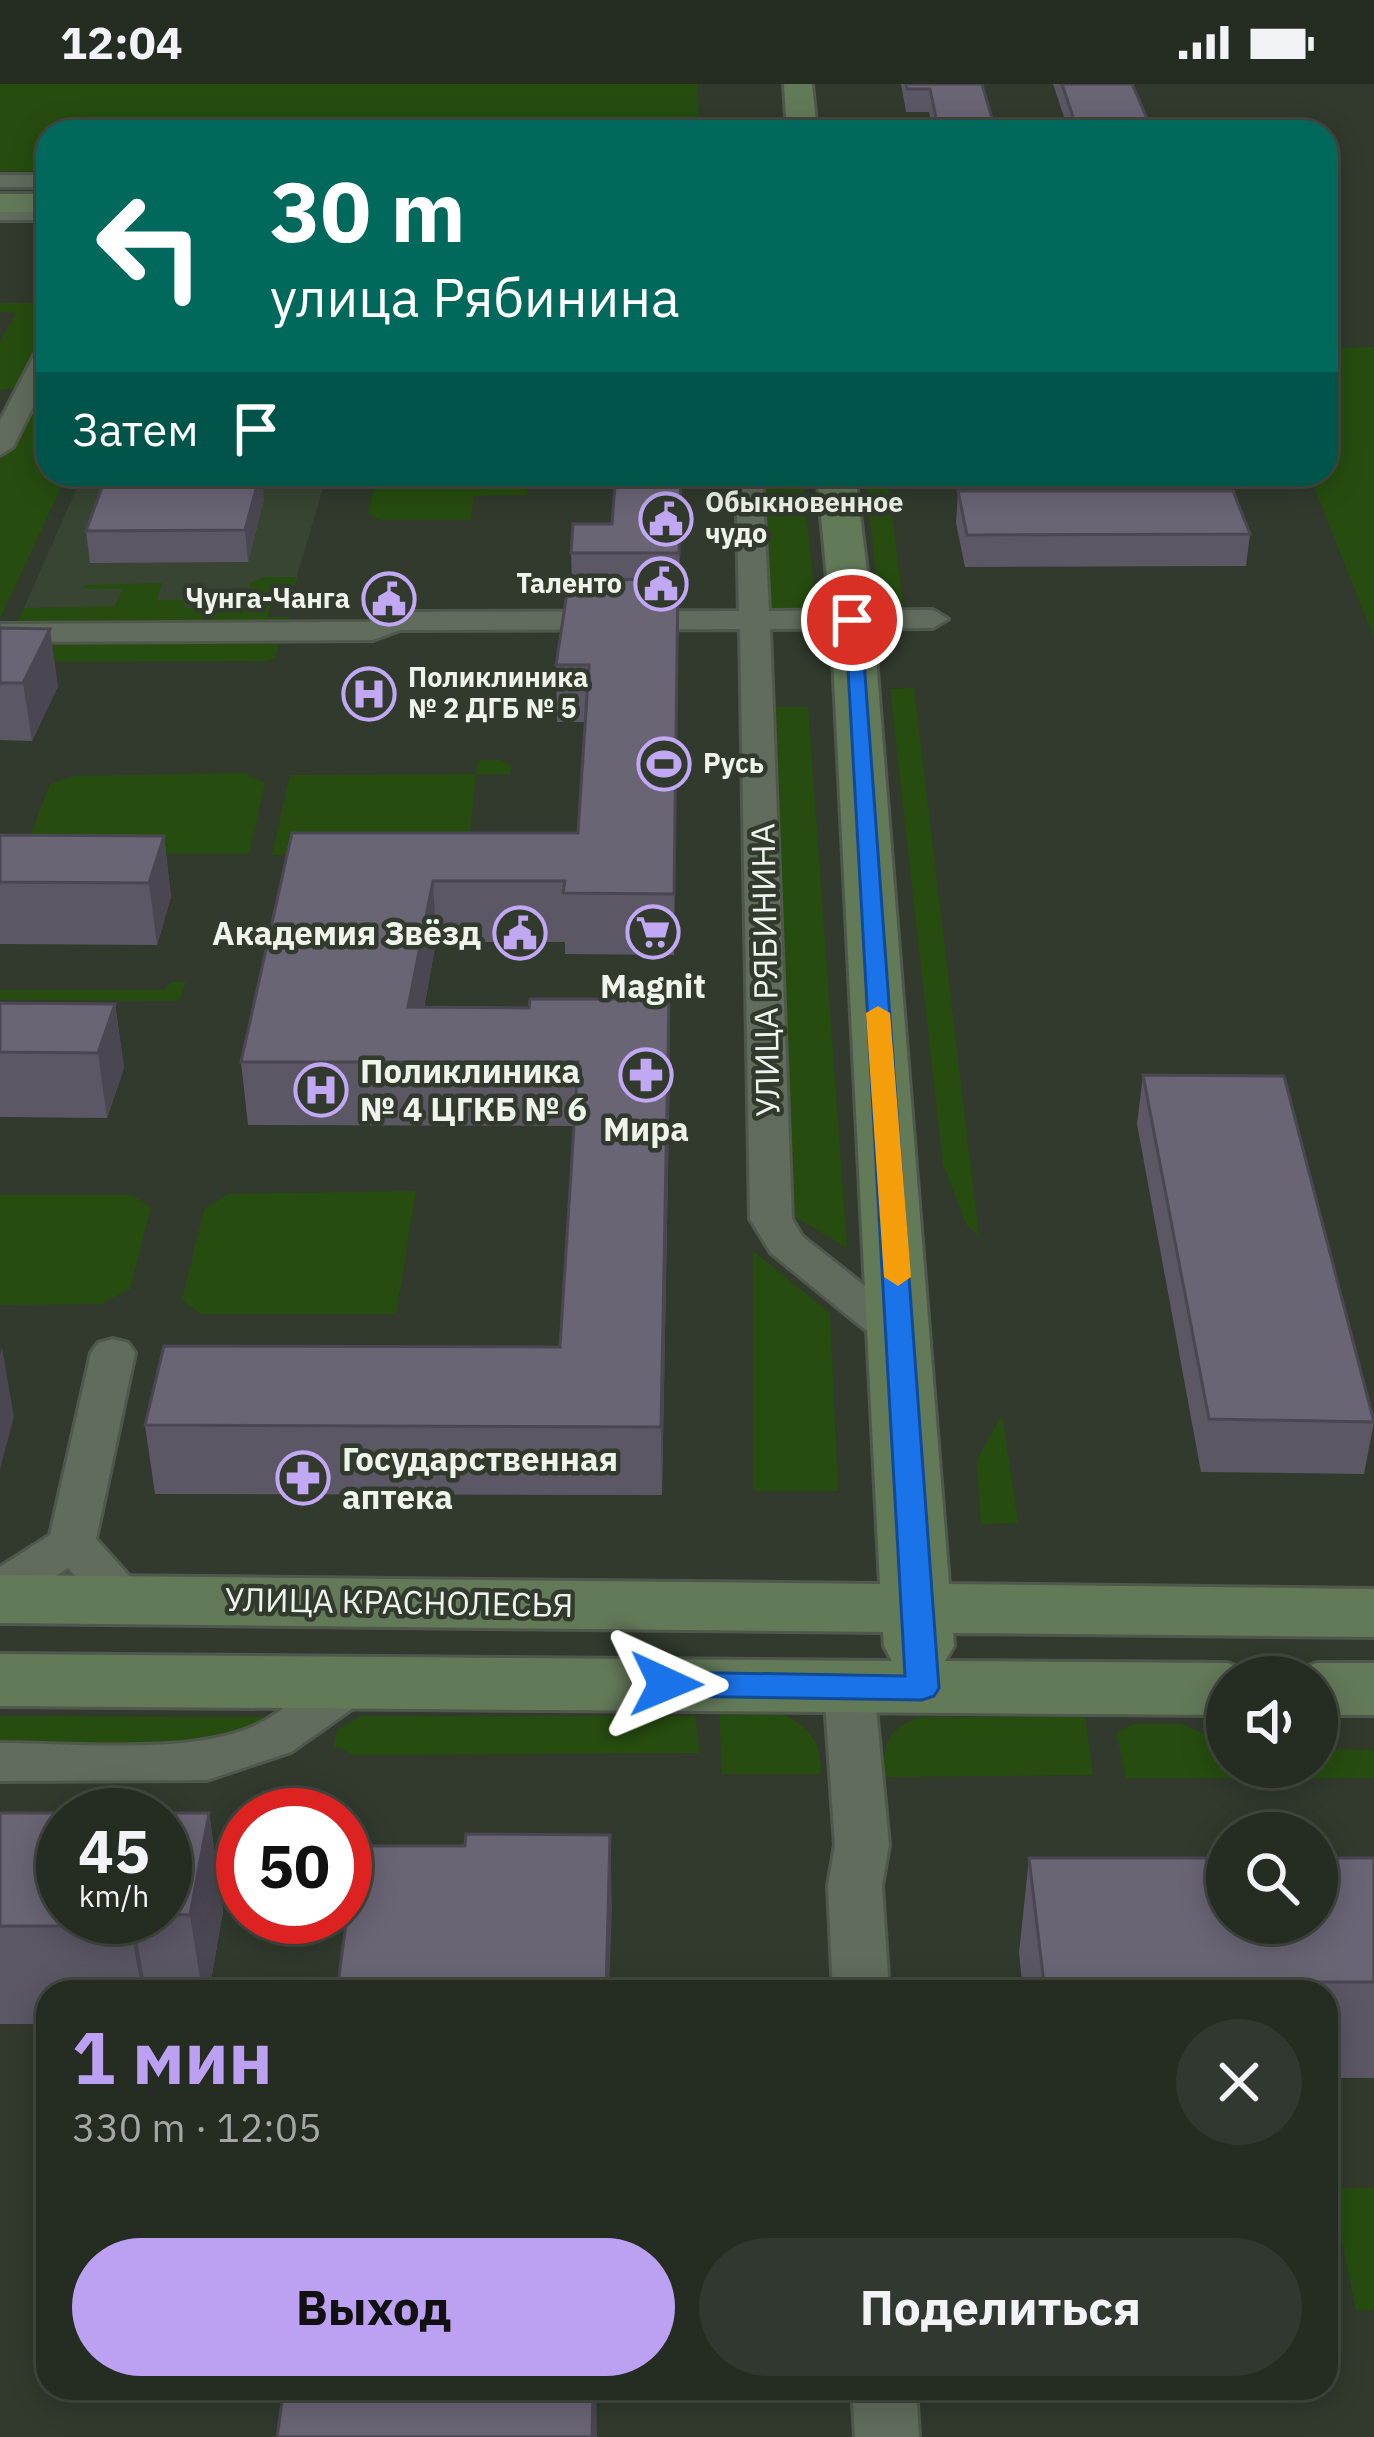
<!DOCTYPE html>
<html lang="ru">
<head>
<meta charset="utf-8">
<style>
	:root { --surface:#252c22; --page:#31382f; --text:#f1f3f6; --muted:#a3a7a5; --line:#424840; --accent:#bca0f2 }
	body { margin:0; font-family:"IBM Plex Sans",sans-serif; background:var(--page); color:var(--text); height:100vh; display:flex; flex-direction:column; font-size:45px; white-space:nowrap }
	* { box-sizing:border-box; margin:0 }
	p { font-size:39px; color:var(--muted) }
	.icon { flex:none; width:66px; height:66px; fill:none; stroke:currentColor; stroke-width:2; stroke-linecap:round; stroke-linejoin:round }
	.map { position:relative; flex:1; overflow:hidden }
	.drawer { position:absolute; left:36px; top:1896px; width:1302px; height:420px; display:flex; flex-direction:column; background:var(--surface); border-radius:36px; box-shadow:0 6px 30px #0003,0 0 0 3px var(--line) }
	.drawer>* { flex:none }
	.hud { position:absolute; left:36px; top:36px; width:1302px; height:366px; border-radius:36px; box-shadow:0 6px 30px #0003,0 0 0 3px var(--line); background:#00695c; color:#fff; overflow:hidden }
	.buttons { position:absolute; left:1206px; top:1572px; display:grid; gap:24px }
	.buttons a { display:grid; place-items:center; width:132px; height:132px; border-radius:50%; background:var(--surface); box-shadow:0 6px 30px #0003,0 0 0 3px var(--line); font-size:60px }
	.speed { position:absolute; left:36px; top:1704px; display:flex; gap:24px; font-size:60px; font-weight:700; text-align:center }
	.speed>* { display:grid; place-content:center; width:156px; height:156px; border-radius:50%; background:var(--surface); box-shadow:0 6px 30px #0003,0 0 0 3px var(--line); line-height:1 }
	.speed small { font-size:30px; font-weight:400 }
	.speed .limit { border:18px solid #d22; background:#fff; color:#111 }
	.pin { position:absolute; display:grid; place-items:center; width:102px; height:102px; color:#fff; margin:-51px; border:6px solid #fff; border-radius:50%; box-shadow:0 3px 12px #0007 }
	.me { position:absolute; width:132px; margin:-66px; rotate:91deg; stroke-linejoin:round; filter:drop-shadow(0 0 9px #0008) }
	.turn { display:flex; align-items:center; gap:42px; height:252px; padding:0 36px; font-size:54px }
	.turn .icon { width:156px; height:156px; stroke-width:2.5 }
	.turn b { display:block; font-size:84px; line-height:102px }
	.then { display:flex; align-items:center; height:114px; padding:0 36px; background:#0003; gap:24px; font-size:45px }
	.round { display:grid; place-items:center; flex:none; width:126px; height:126px; border-radius:63px; background:var(--page) }
	.head { display:flex; align-items:center; justify-content:space-between; height:204px; padding:0 36px }
	h1 { font-size:72px; font-weight:800; line-height:90px; color:var(--accent) }
	.cta { display:flex; gap:24px; margin-top:auto; padding:24px 36px }
	.cta a { flex:1; height:138px; border-radius:72px; background:var(--accent); color:#111; font-size:48px; font-weight:800; line-height:138px; text-align:center }
	.cta a+a { background:var(--page); color:var(--text) }
	.status { display:flex; justify-content:space-between; align-items:center; height:84px; padding:0 60px; background:var(--surface); direction:ltr }
	.status svg { height:33px; fill:currentColor }
	.map>svg:first-child { display:block }
	.built { fill:#384532 }
	.green { fill:#264d0f }
	.lines { fill:none; stroke-linecap:round; stroke-linejoin:round }
	.street-casing { stroke:#50584d; stroke-width:6 }
	.secondary-casing { stroke:#50584d; stroke-width:6 }
	.street { fill:#616c5c; fill-rule:evenodd }
	.secondary { fill:#637a59; fill-rule:evenodd }
	.wall { fill:#5b5765; fill-rule:evenodd }
	.shaded-wall { fill:#4a4752 }
	.building { fill:#6a6575; stroke:#4a4752; stroke-width:3 }
	.route { fill:#1a73e8; stroke:#114b97; stroke-width:3 }
	.slow { fill:#f59e0b }
	.labels { text-anchor:middle; stroke-width:9; stroke-linejoin:round; paint-order:stroke }
	.far-poi-label { font-size:27px; font-weight:bold; fill:#eef4eb; stroke:#313a2d; text-anchor:start }
	.poi-label { font-size:33px; font-weight:bold; fill:#eef4eb; stroke:#313a2d }
	.street-label { font-size:33px; fill:#eef4eb; stroke:#313a2d }
</style>
</head>
<body>
<div class="status"><b>12:04</b><svg viewBox="0 0 49 12"><path d="M0 12V9h3v3zM5 12V6h3v6zM10 12V3h3v9zM15 12V0h3v12zM26 1h20v11H26zM47 4h2v5h-2z"/></svg></div>
<div class="map">
<svg width="1374" height="2353" viewBox="0 0 1374 2353">
	<rect width="100%" height="100%" fill="#313a2d"/>
	<path class="built" d="M83,390h244l-33,113 -20,4 -7,26 -248,2z"/>
	<path class="green" d="M0,0h697l3,48h-652v40l-48,-1z
		M0,219h48v36l-26,48 -22,3v-49l16,-28 -16,-1z
		M1374,263v291l-65,-164h17v-126z
		M48,307v83h19l-67,145v-159l33,-67z
		M384,390h145l-2,21 -54,1 -2,24h-91l-12,-6 8,-36z
		M763,390h39l14,135 -45,1z
		M865,390h22l17,137h-24z
		M265,493h31l-2,10 -20,4 -6,26h22l-3,7 -273,4 10,-20 91,-2 7,-17h-38l1,-4 77,-2 -5,17h28v8l60,-1 6,-25z
		M7,554h273l-5,20 -8,3 -267,1z
		M914,604l65,548 -12,-10 -24,-62 -53,-475z
		M774,623h34l39,541 -55,-33z
		M479,676h22l11,6 -2,8h-34l-8,78 -196,3 18,-80 186,-1z
		M245,689l20,10 -16,71 -197,-1 -23,-14 21,-55 24,-8z
		M171,898h15l-7,19 -179,-1v-10h165z
		M416,1107l-20,123h-196l-18,-14 22,-91 24,-15z
		M132,1111l19,12 -21,82 -28,15 -102,1v-110z
		M753,1167l77,62 8,178h-85z
		M1002,1330l16,109 -37,1 -4,-64z
		M766,1623c36,15 56,26 55,67h-99l-3,-66z
		M0,1632l284,1 -89,33h-195z
		M361,1632h334l5,37 -346,2 -20,-9 3,-16z
		M920,1633h165l8,58 -211,2c2,-33 5,-49 38,-60z
		M1132,1640h51l44,21v22h90v-18l57,1v28h-248l-10,-45z
		M1331,2104h43v122h-18z"/>
	<g class="lines">
		<g class="street-casing">
			<path id="street" d="M0,91h48v12h-48z
				M0,122h48v14h-48z
				M48,261v32l-35,70 -13,8v-34l36,-69z
				M736,390h26l7,137 164,-1 15,9 -15,9 -163,1 22,590 10,17 112,89 7,10 -7,10 -15,4 -15,-4 -113,-92 -21,-34 -10,-590 -340,1 -27,10 -373,2 1,-18 367,-2 27,-10 344,-1z
				M113,1255l15,4 7,10 -39,186 54,60 -7,12c-36,10 -52,-19 -75,-43l-51,34 -17,5v-40l50,-32 41,-182 7,-10z
				M355,1579l18,5 7,13 -7,13 -82,58 -84,28 -207,1v-38c73,0 187,12 252,-16 37,-16 63,-52 103,-64z
				M849,1585l18,5 7,13 15,158 -7,41 7,106h-56l-5,-106 7,-41 -11,-158 7,-13z
				M852,2304h64l3,49h-64z"/>
		</g>
		<g class="secondary-casing">
			<path id="secondary" d="M784,0h28l5,48h-30z
				M0,110h48v18h-48z
				M817,390h38l18,146 76,964 425,5v48l-421,-4 1,13 -9,15 282,2 25,8 4,6h-29v38l-1227,-9v-52l892,7 -8,-15 -1,-14 -883,-9v-48l880,9 -49,-964z
				M1317,1579h57v52h-57v-38h-29l4,-6z"/>
		</g>
		<use href="#street" class="street"/>
		<use href="#secondary" class="secondary"/>
	</g>
	<path class="wall" d="M901,0h81l14,48h-63l-4,-20h-23z
		M1053,0h79l21,48h-84z
		M616,390h66l-4,133 -4,348 -109,-1v-12h-129l-12,66 246,54 -8,433 -507,-1 -10,-69 415,-78 14,-221 -326,-1 -7,-63 51,-229h286l7,-111h-28l-1,-57 16,-85 -1,-27 41,-29z
		M958,407l292,43 -4,32 -281,1 -9,-44z
		M264,415l-16,63 -158,1 -4,-32z
		M0,544l58,58 -26,55 -32,-1z
		M0,751l164,1 7,61 -14,48 -157,-1z
		M0,919l115,1 9,64 -17,50 -107,-1z
		M1143,991l231,347 -10,52 -163,-2 -64,-348z
		M0,1729h209l14,98 -14,81h-161v32h-48zM63,1731h102v102h-102z
		M1029,1774h345v220h-48v-86h-303l-4,-39z"/>
	<path class="shaded-wall" d="M260,390h2l2,25 -16,63 -3,-32z
		M681,390h1l-3,133v-54z
		M50,545l8,57 -26,55 -9,-58z
		M164,752l7,61 -14,48 -8,-62z
		M433,797l3,61 -22,120 -6,-55z
		M669,915l1,63 -8,433 -1,-68z
		M115,920l9,64 -17,50 -9,-65z
		M2,1264l12,69 -14,52v-115z
		M209,1729l14,98 -14,81h-7l-12,-77z
		M610,1751l2,73 -3,84h-3z
		M132,1833h1l13,75h-4l-12,-66z
		M593,2304h3l1,49h-5z"/>
	<path class="building" d="M906,0h76l14,48h-57l-9,-43h-23z
		M1062,0h70l21,48h-75z
		M107,390h153l-15,56 -159,1z
		M616,390h65l-2,79h-108l2,-29h39z
		M958,407h275l17,43 -283,1z
		M678,495l-4,315 -111,-1 2,-12h-132l-25,126 121,1 1,-9h139l-8,428 -516,-2 19,-79 396,1 18,-285h-337l51,-229h286l11,-168h-33l13,-85z
		M0,544l50,1 -27,54h-23z
		M0,751l164,1 -15,47 -149,-1z
		M0,919l115,1 -17,49 -98,-1z
		M1143,991l141,1 90,346 -165,-3z
		M0,1729h209l-19,102 -25,-1v-99h-102v102h69l-2,9h-130z
		M466,1750l144,1 -4,157h-269l19,-146h109z
		M1029,1774h198v65h90v-65h57v124h-184l2,10h-147z
		M284,2304h309l-1,49h-315z"/>
	<path class="route" d="M845,532l16,4 78,1068 -5,8 -12,4 -256,-4 -12,-4 -4,-8 4,-8 12,-4 239,4z"/>
	<path class="slow" d="M878,922l12,7 21,264 -13,9 -14,-9 -18,-264z"/>
	<defs>
		<g id="civic-ring" transform="scale(2.7)"><circle r="9.5" fill="#313a2d" stroke="#c1a8f3" stroke-width="1.5"/><path d="M-.6-6.5H3V-4.5H.6V-3L4-1V1h2V6H-6V1h2V-1L-.6-3ZM-1.2 2.5V6h2.4V2.5Z" fill="#c1a8f3"/></g>
		<g id="hospital-ring" transform="scale(2.7)"><circle r="9.5" fill="#313a2d" stroke="#c1a8f3" stroke-width="1.5"/><path d="M-5-5h3v3.5h4V-5h3V5h-3V1.5h-4V5h-3Z" fill="#c1a8f3"/></g>
		<g id="stadium-ring" transform="scale(2.7)"><circle r="9.5" fill="#313a2d" stroke="#c1a8f3" stroke-width="1.5"/><path d="M0-5a6.5 5 0 1 0 0 10a6.5 5 0 1 0 0-10ZM-3.5-1.8h7v3.6h-7Z" fill="#c1a8f3"/></g>
		<g id="supermarket-ring" transform="scale(2.7)"><circle r="9.5" fill="#313a2d" stroke="#c1a8f3" stroke-width="1.5"/><path d="M-6-5.5h2.5l.6 2H6L4.5 2H-2.5L-4.4-4H-6ZM-1.5 3.2a1.3 1.3 0 1 0 .1 0ZM3 3.2a1.3 1.3 0 1 0 .1 0Z" fill="#c1a8f3"/></g>
		<g id="pharmacy-ring" transform="scale(2.7)"><circle r="9.5" fill="#313a2d" stroke="#c1a8f3" stroke-width="1.5"/><path d="M-2-6h4v4h4v4h-4v4h-4v-4h-4v-4h4Z" fill="#c1a8f3"/></g>
	</defs>
	<g fill-rule="evenodd">
		<use href="#civic-ring" x="666" y="435"/>
		<use href="#civic-ring" x="661" y="500"/>
		<use href="#civic-ring" x="389" y="515"/>
		<use href="#hospital-ring" x="369" y="610"/>
		<use href="#stadium-ring" x="664" y="680"/>
		<use href="#supermarket-ring" x="653" y="848"/>
		<use href="#civic-ring" x="520" y="849"/>
		<use href="#pharmacy-ring" x="646" y="991"/>
		<use href="#hospital-ring" x="321" y="1006"/>
		<use href="#pharmacy-ring" x="303" y="1394"/>
	</g>
	<g class="labels">
		<g class="far-poi-label">
			<text x="705" y="428">Обыкновенное<tspan x="705" dy="31">чудо</tspan></text>
			<text x="622" y="509" text-anchor="end">Таленто</text>
			<text x="350" y="524" text-anchor="end">Чунга-Чанга</text>
			<text x="408" y="603">Поликлиника<tspan x="408" dy="31">№ 2 ДГБ № 5</tspan></text>
			<text x="703" y="689">Русь</text>
		</g>
		<g class="poi-label">
			<text x="481" y="861" text-anchor="end">Академия Звёзд</text>
			<text x="653" y="914">Magnit</text>
			<text x="360" y="999" text-anchor="start">Поликлиника<tspan x="360" dy="38">№ 4 ЦГКБ № 6</tspan></text>
			<text x="646" y="1057">Мира</text>
			<text x="342" y="1387" text-anchor="start">Государственная<tspan x="342" dy="38">аптека</tspan></text>
		</g>
		<g class="street-label">
			<text transform="translate(765 886) rotate(-91)" y="12">УЛИЦА РЯБИНИНА</text>
			<text transform="translate(399 1518) rotate(1)" y="12">УЛИЦА КРАСНОЛЕСЬЯ</text>
		</g>
	</g>
</svg>
<div class="buttons">
<a><svg class="icon" aria-label="sound" viewBox="0 0 24 24"><path d="M4 9h4l5-4v14l-5-4H4zM17 9q2 3 0 6"/></svg></a>
<a><svg class="icon" aria-label="search" viewBox="0 0 24 24"><circle cx="10" cy="10" r="6"/><path d="M15 15l6 6"/></svg></a>
</div>
<div class="speed"><div>45<small>km/h</small></div><div class="limit">50</div></div>
<div class="pin" style="left:852px;top:536px;background:#d93025"><svg class="icon" aria-label="arrive" viewBox="0 0 24 24"><path d="M6 21V4h12l-3 4 3 4H6"/></svg></div>
<svg class="me" style="left:666px;top:1600px" viewBox="-20 -20 40 40"><path d="M0-17L14 15 0 8-14 15z" fill="#1a73e8" stroke="#fff" stroke-width="4"/></svg>
<div class="hud">
<div class="turn"><svg class="icon" aria-label="left" viewBox="0 0 24 24"><path d="M17 20v-9H6M10 6l-5 5 5 5"/></svg><div><b>30 m</b>улица Рябинина</div></div>
<div class="then">Затем<svg class="icon" aria-label="arrive" viewBox="0 0 24 24"><path d="M6 21V4h12l-3 4 3 4H6"/></svg></div>
</div>
<section class="drawer">
<div class="head"><div><h1>1 мин</h1><p>330 m · 12:05</p></div><a class="round"><svg class="icon" aria-label="close" viewBox="0 0 24 24"><path d="M6 6l12 12M18 6L6 18"/></svg></a></div>
<div class="cta"><a>Выход</a><a>Поделиться</a></div>
</section>
</div>
</body>
</html>
